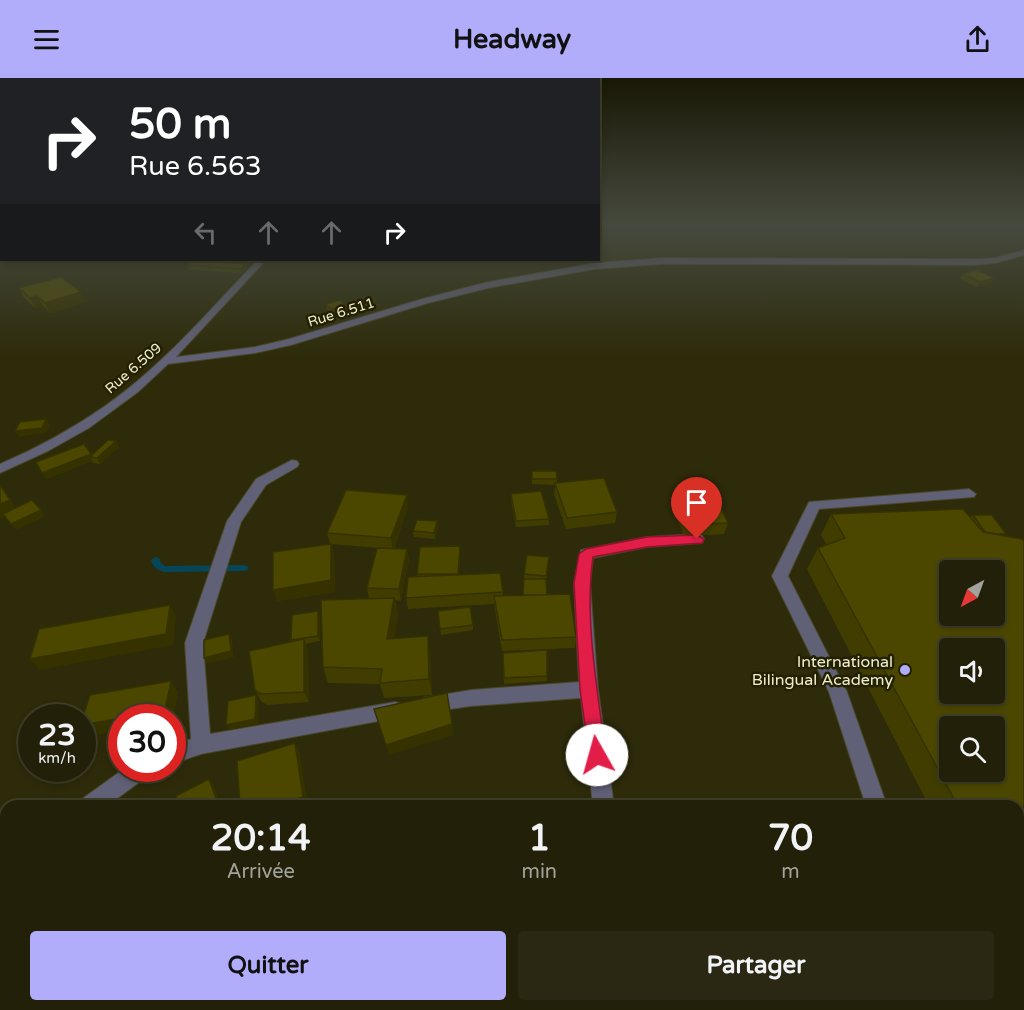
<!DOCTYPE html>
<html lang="fr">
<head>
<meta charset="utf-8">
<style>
	:root { --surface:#222008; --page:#2a2812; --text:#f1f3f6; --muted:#a2a39c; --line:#3f3e29; --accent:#b1adfa }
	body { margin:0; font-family:"Varela Round",sans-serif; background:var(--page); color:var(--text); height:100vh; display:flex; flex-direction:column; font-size:22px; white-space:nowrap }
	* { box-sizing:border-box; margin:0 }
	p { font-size:20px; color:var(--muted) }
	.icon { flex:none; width:33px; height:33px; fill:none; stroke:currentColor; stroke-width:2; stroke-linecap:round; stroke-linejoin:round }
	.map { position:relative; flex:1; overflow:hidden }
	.panel { position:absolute; left:0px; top:722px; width:1024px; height:212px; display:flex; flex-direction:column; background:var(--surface); border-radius:18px 18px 0 0; box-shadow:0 3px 9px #0003,0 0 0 2px var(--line) }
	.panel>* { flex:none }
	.hud { position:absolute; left:0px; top:0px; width:600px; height:183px; box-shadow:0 3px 9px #0003,0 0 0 2px var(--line); background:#202124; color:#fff; overflow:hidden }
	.needle { width:39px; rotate:221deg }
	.buttons { position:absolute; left:939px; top:482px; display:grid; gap:12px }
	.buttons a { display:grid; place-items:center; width:66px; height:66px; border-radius:6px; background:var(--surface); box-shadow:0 3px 9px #0003,0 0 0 2px var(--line); font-size:30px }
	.speed { position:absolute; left:18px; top:626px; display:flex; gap:12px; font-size:30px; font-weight:700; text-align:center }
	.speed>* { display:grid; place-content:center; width:78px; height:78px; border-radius:50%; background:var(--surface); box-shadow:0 3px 9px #0003,0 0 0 2px var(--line); line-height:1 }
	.speed small { font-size:15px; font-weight:400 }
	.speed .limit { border:9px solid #d22; background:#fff; color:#111 }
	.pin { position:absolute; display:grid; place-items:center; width:51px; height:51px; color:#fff; margin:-62px -26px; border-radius:50% 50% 50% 0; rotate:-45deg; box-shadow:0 0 6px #0007 }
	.pin .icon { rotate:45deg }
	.me { position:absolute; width:66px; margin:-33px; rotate:353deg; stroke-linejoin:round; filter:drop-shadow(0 0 4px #0008) }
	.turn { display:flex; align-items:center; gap:21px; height:126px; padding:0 30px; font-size:27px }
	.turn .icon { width:78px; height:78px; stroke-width:2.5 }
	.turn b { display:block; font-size:42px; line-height:51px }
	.lanes { display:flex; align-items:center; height:57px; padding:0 30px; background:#0003; justify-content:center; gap:30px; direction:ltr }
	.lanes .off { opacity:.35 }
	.eta { display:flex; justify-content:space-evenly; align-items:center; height:102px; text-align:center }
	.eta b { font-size:36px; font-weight:700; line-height:42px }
	.button { display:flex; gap:12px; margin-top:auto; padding:12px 30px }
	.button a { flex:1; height:69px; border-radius:6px; background:var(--accent); color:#111; font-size:24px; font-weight:700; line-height:69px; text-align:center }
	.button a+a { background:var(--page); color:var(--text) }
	header { display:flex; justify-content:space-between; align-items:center; height:78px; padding:0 30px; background:var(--accent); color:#111; font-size:27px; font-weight:700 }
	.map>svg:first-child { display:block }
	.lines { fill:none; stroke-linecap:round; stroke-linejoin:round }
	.stream { fill:#064659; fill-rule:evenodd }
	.minor-casing { stroke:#484625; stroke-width:2 }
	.minor { fill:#606077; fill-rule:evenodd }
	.wall { fill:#413d00 }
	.shaded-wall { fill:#353200 }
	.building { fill:#4c4700; stroke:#353200; stroke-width:1.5; fill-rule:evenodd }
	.route { fill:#e11d48; stroke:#92132f; stroke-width:1.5 }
	.poi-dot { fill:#b1adfa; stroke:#232101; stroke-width:2 }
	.labels { text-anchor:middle; stroke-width:5; stroke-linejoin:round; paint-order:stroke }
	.far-street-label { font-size:14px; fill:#eeedcd; stroke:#232101 }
	.poi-label { font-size:16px; fill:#eeedcd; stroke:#232101; text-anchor:end }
</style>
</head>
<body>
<header><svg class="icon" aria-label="menu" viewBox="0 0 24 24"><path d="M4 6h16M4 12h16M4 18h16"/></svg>Headway<svg class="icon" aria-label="share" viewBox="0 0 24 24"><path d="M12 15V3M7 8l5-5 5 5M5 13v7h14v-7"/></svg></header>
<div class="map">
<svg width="1024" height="932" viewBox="0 0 1024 932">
	<rect width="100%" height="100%" fill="#2d2b0a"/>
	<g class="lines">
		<path class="stream" d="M156,479l3,1 2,5 4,3 79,-1 3,1 2,2 -2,2 -3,1 -80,1c-7,-2 -11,-5 -13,-12z"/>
		<g class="minor-casing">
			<path id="minor" d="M1024,172v5l-28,8 -21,2 -313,-1 -67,5 -107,19 -60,15 -137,42 -36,8 -87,11 -30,28 -49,36 -41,23 -48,22v-9c37,-16 72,-35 105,-58 58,-40 104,-96 153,-146h8l-90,97 79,-10 34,-8 133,-40 66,-17 107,-19 67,-5 313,1 20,-1z
				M292,382l5,1 2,3 -2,3 -31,18 -25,37 -38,121 7,91 185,-32 7,2 2,6 -2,6 -7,2 -194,36 -29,10v-19l19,-6 -6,-96 42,-122 29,-42z
				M969,411l7,5 -2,3 -155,12 -31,67 59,116 40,114h-21l-37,-114 -57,-116 37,-74z
				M697,456l5,1 2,4 -2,4 -55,4 -54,11 -3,25 8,106 16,117h-21l-12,-108 -110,8 -41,6 -7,-2 -2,-6 2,-6 48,-8 108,-8 -5,-99 7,-33 66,-13z
				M125,690h27l-3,7 -42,31h-28l3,-7z
				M655,927h26l2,4 1,-4h139l-2,5h-164z
				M887,927h71l1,5h-70z"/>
		</g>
		<use href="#minor" class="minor"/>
	</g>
	<path class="wall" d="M146,182h17l-7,4 -8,-1z
		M187,187l61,3 -6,5 -53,-3z
		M962,196l30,9 -15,4 -17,-8z
		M19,210l66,14 -35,11 -7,-7 -8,2 -11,-10z
		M326,226l19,1 1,5 -14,4 -5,-5z
		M116,363l3,6 -19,17 -7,-1 -1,-2 -46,18 46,-24z
		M532,393l25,8v4l60,29 -2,11 -49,6 -12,-35 1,-9 -23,-1z
		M511,416l38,25v6l-33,2 -5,-27z
		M675,417l53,28 -4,11 -40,2 -12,-30z
		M408,428l-14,43h13l2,11 -8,41 -6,-1 3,15 -4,23 36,14 2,43 -48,3 -4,-14 -52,-1 -5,-16 46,-68 -2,-11 13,-40 -49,-4 3,11 1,37 -58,9 53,-57 -3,-11z
		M831,436l140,3 2,-2 33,19 -1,2 19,5v284h-6v-19h-89l-122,-237 11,-21 8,-4 -5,-9z
		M437,443l1,6 -3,12 -21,-2 -1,-6z
		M460,474l-1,23 44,17v4l20,-1 1,-21 25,-17 -3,25 1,13 29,42 -1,11 -73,3 -8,-47 -86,5 -2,-11 11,-21v-3z
		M438,533l35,14v5l-32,5z
		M320,539v24l-15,3 3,7 1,51 -42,3 -6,-4 -6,-11 37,-48 -1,-2z
		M503,575l44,23v5l-43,3z"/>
	<path class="shaded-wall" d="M0,167h2v9h-2z
		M155,182h8l-7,4z
		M246,186l2,4 -6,5 -1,-4z
		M995,200l-3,5 -15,4 3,-5z
		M81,214l4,10 -35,11 -5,-10z
		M37,218l6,10 -8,2 -5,-10z
		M345,227l1,5 -14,4 -1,-5z
		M46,341l4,6 -4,8 -27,4 -4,-6z
		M116,363l3,6 -19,17 -3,-6z
		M91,376l3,4 -4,-1 2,4 -46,18 -4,-6z
		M0,406l18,28 -18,7z
		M407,417l1,11 -15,44 -2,-12z
		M41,432l4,6 -29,14 -5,-6z
		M437,443l1,6 -3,12 -1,-6z
		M331,466l3,11 1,37 -58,9 -4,-11z
		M407,471l2,11 -8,41 -2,-12z
		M394,520l4,17 -7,40 -4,-16z
		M170,527l6,11 -3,29 -133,25 -10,-11z
		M318,533l2,6v24l-2,-5z
		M229,556l3,6 2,17 -27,7 -3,-6z
		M428,558l2,16 2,43 -3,-16z
		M304,561l4,12 1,51 -5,-10z
		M171,603l7,11 -5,29 -1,-4h-45z
		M256,617l2,5v24l-29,6 -3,-5z
		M122,640v12l-31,6 -9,-9v-2z
		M452,646l2,11 -65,20 -3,-10z
		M295,665l5,10 8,53h-33z
		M209,701l4,5 8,22h-6z
		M209,927h9v5h-9z
		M388,927h3v5h-3z"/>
	<path class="building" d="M0,152h2v15h-2z
		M193,182l53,4 -5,5 -54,-4z
		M977,192l18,8 -15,4 -18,-8z
		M61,199l20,15 -36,11 -8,-7 -7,2 -11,-10z
		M340,222l5,5 -14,4 -5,-5z
		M46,341l-4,9 -27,3 5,-9z
		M108,362l8,1 -19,17 -7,-1z
		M84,366l7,10 -49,19 -6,-11z
		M532,393h24l1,8h-25z
		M604,400l13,34 -50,6 -12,-35z
		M0,407l10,15 -10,4z
		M346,412l61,5 -16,43 -64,-5z
		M541,413l8,28 -33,2 -5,-27z
		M713,414l15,31 -41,2 -12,-30z
		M32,422l9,10 -30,14 -8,-10z
		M963,431l20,23 39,7 2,2v268l-6,1v-4h-60l-140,-258 27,-10 -14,-24zM950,492h44v45h-44zM950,570h44v45h-44zM950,648h44v45h-44z
		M973,437h19l14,19h-9l-12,-2z
		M417,442l20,1 -3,12 -21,-2z
		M331,466v36l-58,10v-38z
		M460,468l-2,28h-41l3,-27z
		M377,470l30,1 -8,40 -32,-1z
		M527,477l22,2 -3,19 -22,-2z
		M500,495l3,19 -97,6 2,-21z
		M524,501h22l1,16h-24z
		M570,516l6,43 -74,3 -8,-44z
		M394,520l-7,41 41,-3 1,43 -49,4 2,-14 -59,-2 -2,-67z
		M170,527l-4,29 -136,25 9,-30z
		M470,529l3,18 -33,4 -2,-18z
		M318,533v25l-27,4 1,-25z
		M229,556l2,17 -27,7v-18z
		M304,561v53l-43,2 -6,-4 -6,-39z
		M547,572v26l-43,2 -1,-25z
		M171,603l-6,29 -38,7h-5v1l-40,7v-5l8,-25z
		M447,615l5,31 -66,21 -12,-36z
		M256,617l-1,24 -29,6 2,-24z
		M295,665l8,54 -28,9h-35l-3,-45z
		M209,701l9,25 -3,2h-35l-4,-10z
		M155,927h54v5h-54z
		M316,927h72v5h-72z"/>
	<linearGradient id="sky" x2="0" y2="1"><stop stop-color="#191806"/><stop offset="0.53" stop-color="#464a3e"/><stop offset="1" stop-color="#464a3e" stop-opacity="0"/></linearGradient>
	<rect width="1024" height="278" fill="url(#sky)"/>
	<path class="route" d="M697,457l7,4 -2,4 -55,4 -54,10c-9,60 5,138 13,198l-3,6 -6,3 -7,-3 -10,-72 -6,-106 5,-29 7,-5 61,-12z"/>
	<circle class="poi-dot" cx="905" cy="592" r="6"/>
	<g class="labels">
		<g class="far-street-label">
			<text transform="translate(341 234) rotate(-17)" y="5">Rue 6.511</text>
			<text transform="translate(133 290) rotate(-41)" y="5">Rue 6.509</text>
		</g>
		<g class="poi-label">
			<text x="893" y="589">International<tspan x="893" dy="18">Bilingual Academy</tspan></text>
		</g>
	</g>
</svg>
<div class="buttons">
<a><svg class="needle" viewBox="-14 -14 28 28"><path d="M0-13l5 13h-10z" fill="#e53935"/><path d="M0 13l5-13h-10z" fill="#a2a39c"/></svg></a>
<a><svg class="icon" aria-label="sound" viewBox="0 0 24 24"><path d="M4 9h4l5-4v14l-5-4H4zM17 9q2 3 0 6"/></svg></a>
<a><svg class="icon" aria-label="search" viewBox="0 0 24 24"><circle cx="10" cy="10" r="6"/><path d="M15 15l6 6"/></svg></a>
</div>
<div class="speed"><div>23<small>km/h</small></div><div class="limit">30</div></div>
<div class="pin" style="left:697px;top:461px;background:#d93025"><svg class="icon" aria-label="arrive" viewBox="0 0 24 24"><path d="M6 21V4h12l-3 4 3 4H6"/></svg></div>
<svg class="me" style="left:597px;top:677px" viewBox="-20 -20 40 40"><circle r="19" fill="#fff"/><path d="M0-13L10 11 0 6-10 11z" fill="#e11d48"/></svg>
<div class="hud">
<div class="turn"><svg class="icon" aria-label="right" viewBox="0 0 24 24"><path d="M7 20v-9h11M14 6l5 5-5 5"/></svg><div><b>50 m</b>Rue 6.563</div></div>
<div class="lanes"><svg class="icon off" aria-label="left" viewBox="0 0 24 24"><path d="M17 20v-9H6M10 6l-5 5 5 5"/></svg><svg class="icon off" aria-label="ahead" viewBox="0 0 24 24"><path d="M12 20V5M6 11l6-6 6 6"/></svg><svg class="icon off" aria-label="ahead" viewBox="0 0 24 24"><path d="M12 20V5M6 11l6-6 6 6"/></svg><svg class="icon" aria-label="right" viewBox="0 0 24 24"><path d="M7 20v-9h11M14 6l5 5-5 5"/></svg></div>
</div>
<section class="panel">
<div class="eta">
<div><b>20:14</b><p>Arrivée</p></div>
<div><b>1</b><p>min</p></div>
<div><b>70</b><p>m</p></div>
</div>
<div class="button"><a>Quitter</a><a>Partager</a></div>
</section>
</div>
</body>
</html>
